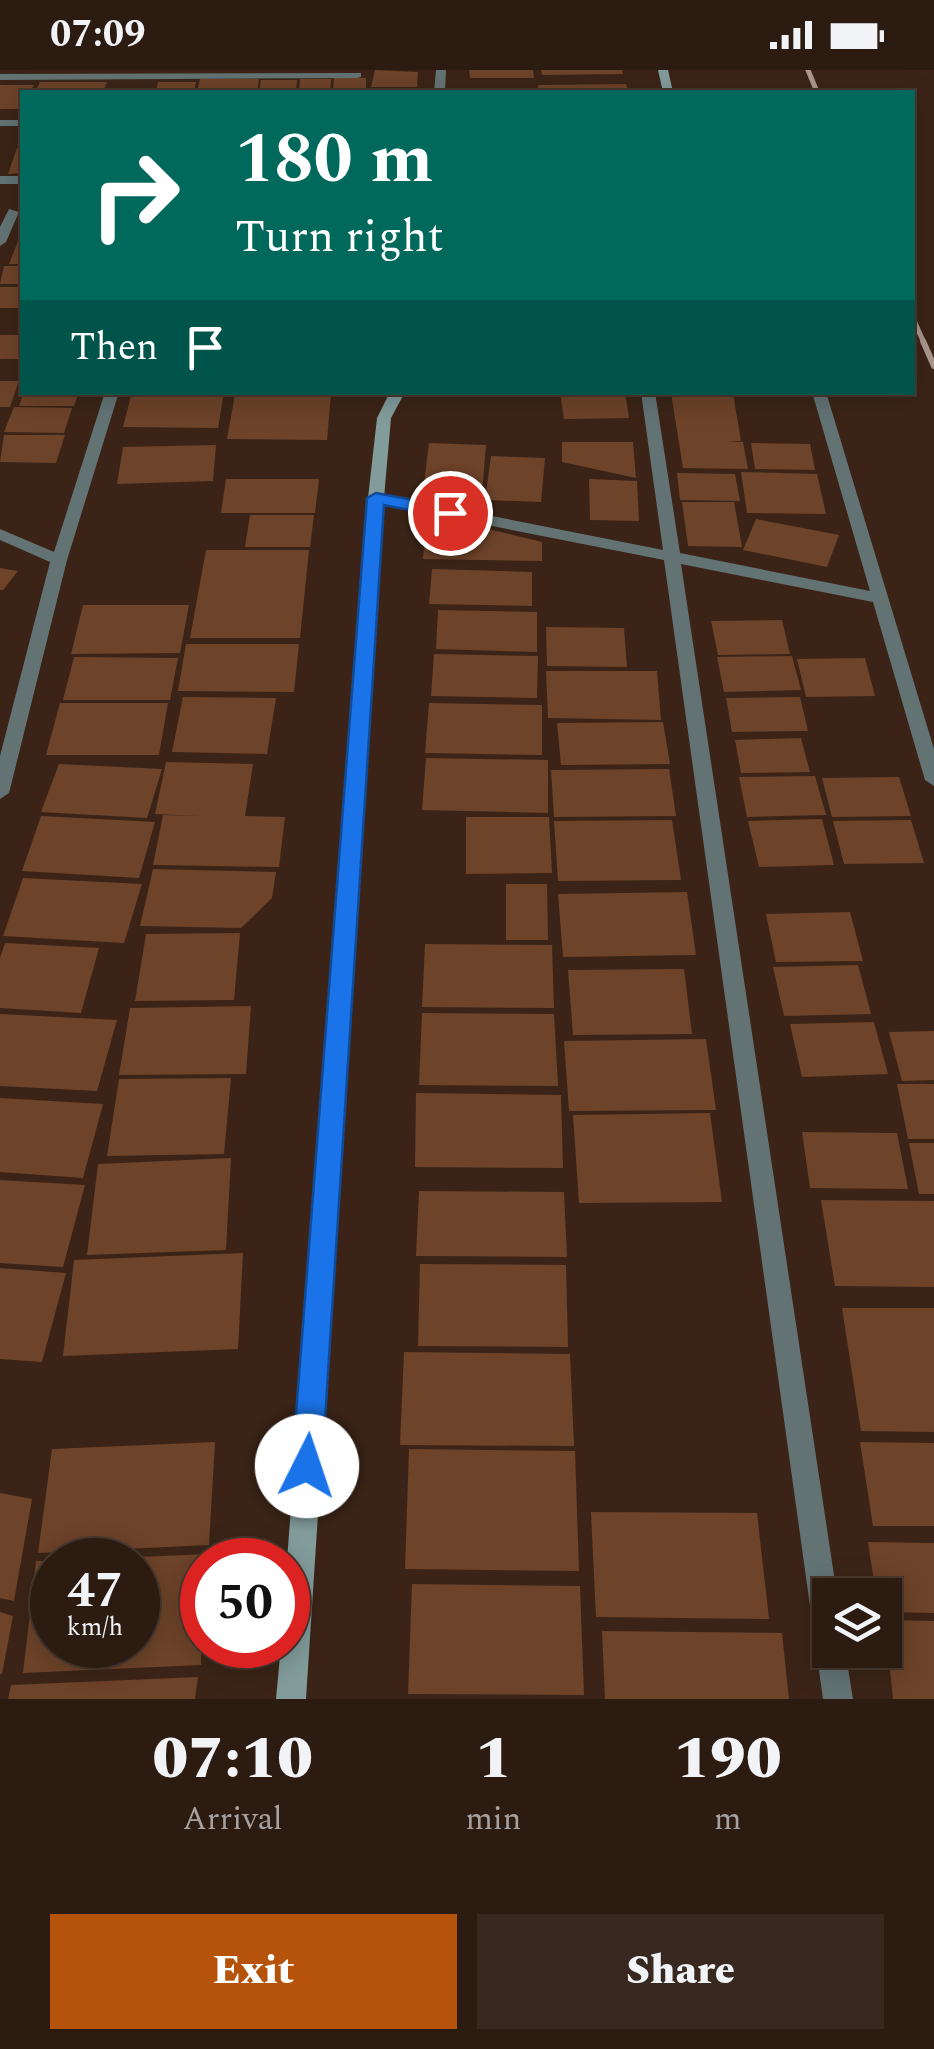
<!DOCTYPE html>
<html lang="en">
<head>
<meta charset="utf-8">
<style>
	:root { --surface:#2c1b11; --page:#38281f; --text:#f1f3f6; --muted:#a6a19f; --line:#483931; --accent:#b45309 }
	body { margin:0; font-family:Spectral,serif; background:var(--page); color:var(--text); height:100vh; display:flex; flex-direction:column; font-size:38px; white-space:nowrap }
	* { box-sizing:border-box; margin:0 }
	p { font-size:32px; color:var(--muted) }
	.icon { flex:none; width:55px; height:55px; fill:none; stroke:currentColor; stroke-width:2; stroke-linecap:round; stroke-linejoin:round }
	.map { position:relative; height:1629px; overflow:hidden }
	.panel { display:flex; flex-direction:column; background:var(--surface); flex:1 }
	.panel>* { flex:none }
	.top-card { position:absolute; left:20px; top:20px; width:895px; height:305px; border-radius:0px; box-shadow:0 5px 25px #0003,0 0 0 2px var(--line); background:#00695c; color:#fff; overflow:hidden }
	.tools { position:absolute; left:812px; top:1508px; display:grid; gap:20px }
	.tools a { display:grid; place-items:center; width:90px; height:90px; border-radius:0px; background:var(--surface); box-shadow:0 5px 25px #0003,0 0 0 2px var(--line); font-size:50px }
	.speed { position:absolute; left:30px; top:1468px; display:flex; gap:20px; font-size:50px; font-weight:700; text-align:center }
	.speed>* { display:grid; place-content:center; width:130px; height:130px; border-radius:50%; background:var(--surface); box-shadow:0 5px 25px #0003,0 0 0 2px var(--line); line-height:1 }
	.speed small { font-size:25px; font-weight:400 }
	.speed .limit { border:15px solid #d22; background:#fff; color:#111 }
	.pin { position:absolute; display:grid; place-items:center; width:85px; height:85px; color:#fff; margin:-42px; border:5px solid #fff; border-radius:50%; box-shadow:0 2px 10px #0007 }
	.me { position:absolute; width:110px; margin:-55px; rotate:4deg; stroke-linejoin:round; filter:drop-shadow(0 0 8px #0008) }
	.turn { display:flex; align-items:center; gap:35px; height:210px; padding:0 50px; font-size:45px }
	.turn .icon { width:130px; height:130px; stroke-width:2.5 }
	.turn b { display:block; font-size:70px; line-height:85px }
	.then { display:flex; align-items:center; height:95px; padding:0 50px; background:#0003; gap:20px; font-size:38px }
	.eta { display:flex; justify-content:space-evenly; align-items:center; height:170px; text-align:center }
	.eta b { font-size:60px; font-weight:800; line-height:70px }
	.primary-button { display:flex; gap:20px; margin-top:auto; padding:20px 50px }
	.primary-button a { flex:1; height:115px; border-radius:0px; background:var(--accent); color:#fff; font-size:40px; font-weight:800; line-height:115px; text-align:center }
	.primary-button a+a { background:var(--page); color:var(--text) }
	.status { display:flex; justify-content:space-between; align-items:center; height:70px; padding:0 50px; background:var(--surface); direction:ltr }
	.status svg { height:28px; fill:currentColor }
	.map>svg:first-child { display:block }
	.building { fill:#6d4329 }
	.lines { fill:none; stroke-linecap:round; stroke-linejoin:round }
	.street { fill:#637373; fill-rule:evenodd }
	.secondary { fill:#829b9b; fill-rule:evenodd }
	.rail-far1 { stroke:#ab988e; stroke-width:5 }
	.rail { stroke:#ab988e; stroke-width:6 }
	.route { fill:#1a73e8; stroke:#114b97; stroke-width:2.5 }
</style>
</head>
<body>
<div class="status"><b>07:09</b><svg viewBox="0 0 49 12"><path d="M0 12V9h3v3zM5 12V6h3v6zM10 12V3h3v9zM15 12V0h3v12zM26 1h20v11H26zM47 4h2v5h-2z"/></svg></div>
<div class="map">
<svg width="934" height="1629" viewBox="0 0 934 1629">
	<rect width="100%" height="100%" fill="#3b2417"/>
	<path class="building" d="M375,0l43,2 -1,15h-46z
		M469,0h64l1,8h-64z
		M541,0h81l1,4 -81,1z
		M334,8h32v14h-33z
		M200,9h59l-2,13h-60z
		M300,9h31l-1,13h-31z
		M261,10h36l-1,12h-37z
		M40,12h67l-4,10h-68z
		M158,12h38l-2,10h-38z
		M626,14l2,8h-89l-1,-7z
		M0,15h34l-4,7h-8v17h-22z
		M17,78h5v25l-14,1z
		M22,161v33h-13z
		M4,196h18v18h-22z
		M0,217h22v21h-22z
		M0,265h22v24h-22z
		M0,311h19l-9,26h-10z
		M24,322h55l-5,14h-55z
		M132,322h92l-6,36 -95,-1z
		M560,322h65l4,26 -65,1z
		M671,323h62l8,48 -15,1h17l5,27 -65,-1z
		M235,324h96l-4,46 -100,-1z
		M14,337l58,1 -8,25 -60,-1z
		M4,365h61l-9,28 -56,-1z
		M562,372h71l3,36 -74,-16z
		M429,373l57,2 -4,49 -59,-2z
		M751,373l59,1 5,26 -60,-1z
		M216,375l-3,36 -96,3 6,-37z
		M491,386l54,2 -4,44 -56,-2z
		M741,402l76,2 9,40 -79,-1z
		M677,403l58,1 5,27 -60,-1z
		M226,409h93l-4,34h-94z
		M589,409l48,2 2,40 -49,-1z
		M682,432h52l8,45 -54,-1z
		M250,445h64l-4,32h-65z
		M426,448l20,1 96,23v19l-119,-2z
		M756,449l83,16 -12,32 -84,-17z
		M206,480h103l-9,88h-110z
		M0,498l18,3 -15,19h-3z
		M432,499l100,3v34l-103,-2z
		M83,535h106l-9,48 -109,1z
		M438,540l99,2v40l-101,-3z
		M782,550l8,34 -72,1 -7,-34z
		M546,557l78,1 3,39 -80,-1z
		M186,574h113l-5,48 -116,-1z
		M434,584l104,2 -1,42 -106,-2z
		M792,586l9,34 -77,2 -7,-35z
		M74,587l104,1 -8,42h-107z
		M865,588l10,38 -69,1 -9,-38z
		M546,601h111l4,49 -113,-2z
		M183,627l93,1 -9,56 -95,-2z
		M800,627l8,34 -76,1 -6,-34z
		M60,633h108l-9,52h-113z
		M429,633l113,2v50l-117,-2z
		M663,652l7,42 -109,1 -4,-42z
		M801,668l9,34 -69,1 -6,-33z
		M426,688l122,2v53l-126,-3z
		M166,692l87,2 -8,52 40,1 -6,50 -126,-2 10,-50 36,1 -44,-2z
		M59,694l103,5 -15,49 -106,-6z
		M669,699l7,47 -122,1 -3,-47z
		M815,706l11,39 -79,2 -8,-40z
		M899,707l12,39 -79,1 -10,-39z
		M41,746l114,6 -16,56 -117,-7z
		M466,747h83l3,56 -86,1z
		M822,749l12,46 -75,2 -11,-46z
		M672,750l9,60 -123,1 -4,-60z
		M911,750l13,43 -80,1 -11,-43z
		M153,799l123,3 -4,26 -31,30 -101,-2z
		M23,808l119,6 -18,59 -121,-7z
		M506,814h41l1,56h-42z
		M687,822l9,63 -133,2 -5,-63z
		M850,842l13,49 -87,1 -10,-48z
		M240,863l-6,67 -99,1 11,-67z
		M5,873l94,5 -18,65 -81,-5v-50z
		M425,874l127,1 2,63 -132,-1z
		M858,895l13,49 -87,2 -11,-49z
		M684,899l8,65 -119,1 -5,-65z
		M251,936l-5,68 -127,1 11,-67z
		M422,943l132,1 4,72 -139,-1z
		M0,944l117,6 -20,71 -97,-5z
		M874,952l14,52 -86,3 -12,-53z
		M934,961v49l-32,1 -13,-49z
		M706,969l10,71 -147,1 -5,-70z
		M231,1008l-7,76 -117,2 12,-77z
		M897,1014h37v55h-26z
		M416,1023l145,2 2,73 -148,-1z
		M0,1028l103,6 -20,74 -83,-6z
		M710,1043l12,89 -143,1 -6,-88z
		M802,1062l95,1 11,56 -98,-1z
		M909,1073h25v51h-15z
		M231,1088l-5,92 -139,5 11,-91z
		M0,1110l85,5 -22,82 -63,-4z
		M419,1121l145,1 3,65 -151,-1z
		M821,1130l113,1v86l-99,-1z
		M243,1183l-5,96 -175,7 11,-96z
		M420,1194l146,1 2,82 -150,-1z
		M0,1198l66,5 -24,89 -42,-3z
		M842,1238h92v124l-73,-1z
		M404,1282l166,2 4,92 -174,-1z
		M215,1372l-6,103 -171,8 14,-104z
		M860,1372l74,1v83h-61z
		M409,1379l166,2 4,120 -174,-2z
		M0,1423l32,6 -18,102 -14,-3z
		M591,1442l166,1 12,106 -173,-2z
		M868,1472l66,1v70l-49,-1v-17h-9z
		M207,1484l-1,6h-4l-1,105 -178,8 13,-112h16v84h86v-88z
		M412,1514l168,2 4,109 -176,-1z
		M0,1542l13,4 -11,58h-2z
		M885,1550l49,1v78h-41z
		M602,1561l180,2 7,66h-184z
		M198,1607l-3,22h-187l3,-14z"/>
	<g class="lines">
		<path class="street" d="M436,0h10l-1,22h-11z
			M361,3v4l-4,1 -357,2v-6z
			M0,50h22v6h-22z
			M0,106h22v8h-22z
			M9,139l10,3 -13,30 -6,4v-19z
			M105,322h14l-52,168 -58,233 -9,6v-43l50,-194 -50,-22v-11l54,23z
			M641,322h14l25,161 190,38 -58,-199h14l108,357v37l-9,-6 -52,-178 -192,-38 156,1031h-7v55h15l8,49h-30l-159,-1139 -288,-57 -8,-5 8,-5 287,57z"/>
		<path class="secondary" d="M658,0h10l5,22h-10z
			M390,322h15l-14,26 -7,80 -78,1201h-30l5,-54h7l-1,-85 81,-1062 9,-80z"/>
		<path class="rail-far1" d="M808,0l9,22
			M912,246l12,27"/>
		<path class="rail" d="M923,271l11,25"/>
	</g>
	<path class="route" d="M376,423l74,14 9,6 -9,5 -66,-13 -62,961 -4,10 -11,5 -10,-5 -5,-10 75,-968z"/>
</svg>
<div class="tools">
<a><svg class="icon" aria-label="layers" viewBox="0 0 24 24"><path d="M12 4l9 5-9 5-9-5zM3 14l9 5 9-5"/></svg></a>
</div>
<div class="speed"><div>47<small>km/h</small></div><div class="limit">50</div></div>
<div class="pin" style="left:450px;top:443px;background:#d93025"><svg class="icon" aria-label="arrive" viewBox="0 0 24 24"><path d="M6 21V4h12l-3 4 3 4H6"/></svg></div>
<svg class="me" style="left:307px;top:1396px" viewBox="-20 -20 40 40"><circle r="19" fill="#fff"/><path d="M0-13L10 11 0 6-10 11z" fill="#1a73e8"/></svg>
<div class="top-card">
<div class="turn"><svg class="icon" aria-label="right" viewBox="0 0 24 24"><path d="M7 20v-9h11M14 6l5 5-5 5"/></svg><div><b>180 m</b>Turn right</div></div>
<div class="then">Then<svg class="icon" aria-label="arrive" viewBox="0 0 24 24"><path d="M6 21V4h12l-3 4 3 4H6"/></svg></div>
</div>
</div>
<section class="panel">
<div class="eta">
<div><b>07:10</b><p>Arrival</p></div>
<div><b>1</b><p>min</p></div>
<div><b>190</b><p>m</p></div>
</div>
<div class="primary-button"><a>Exit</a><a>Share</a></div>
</section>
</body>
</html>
